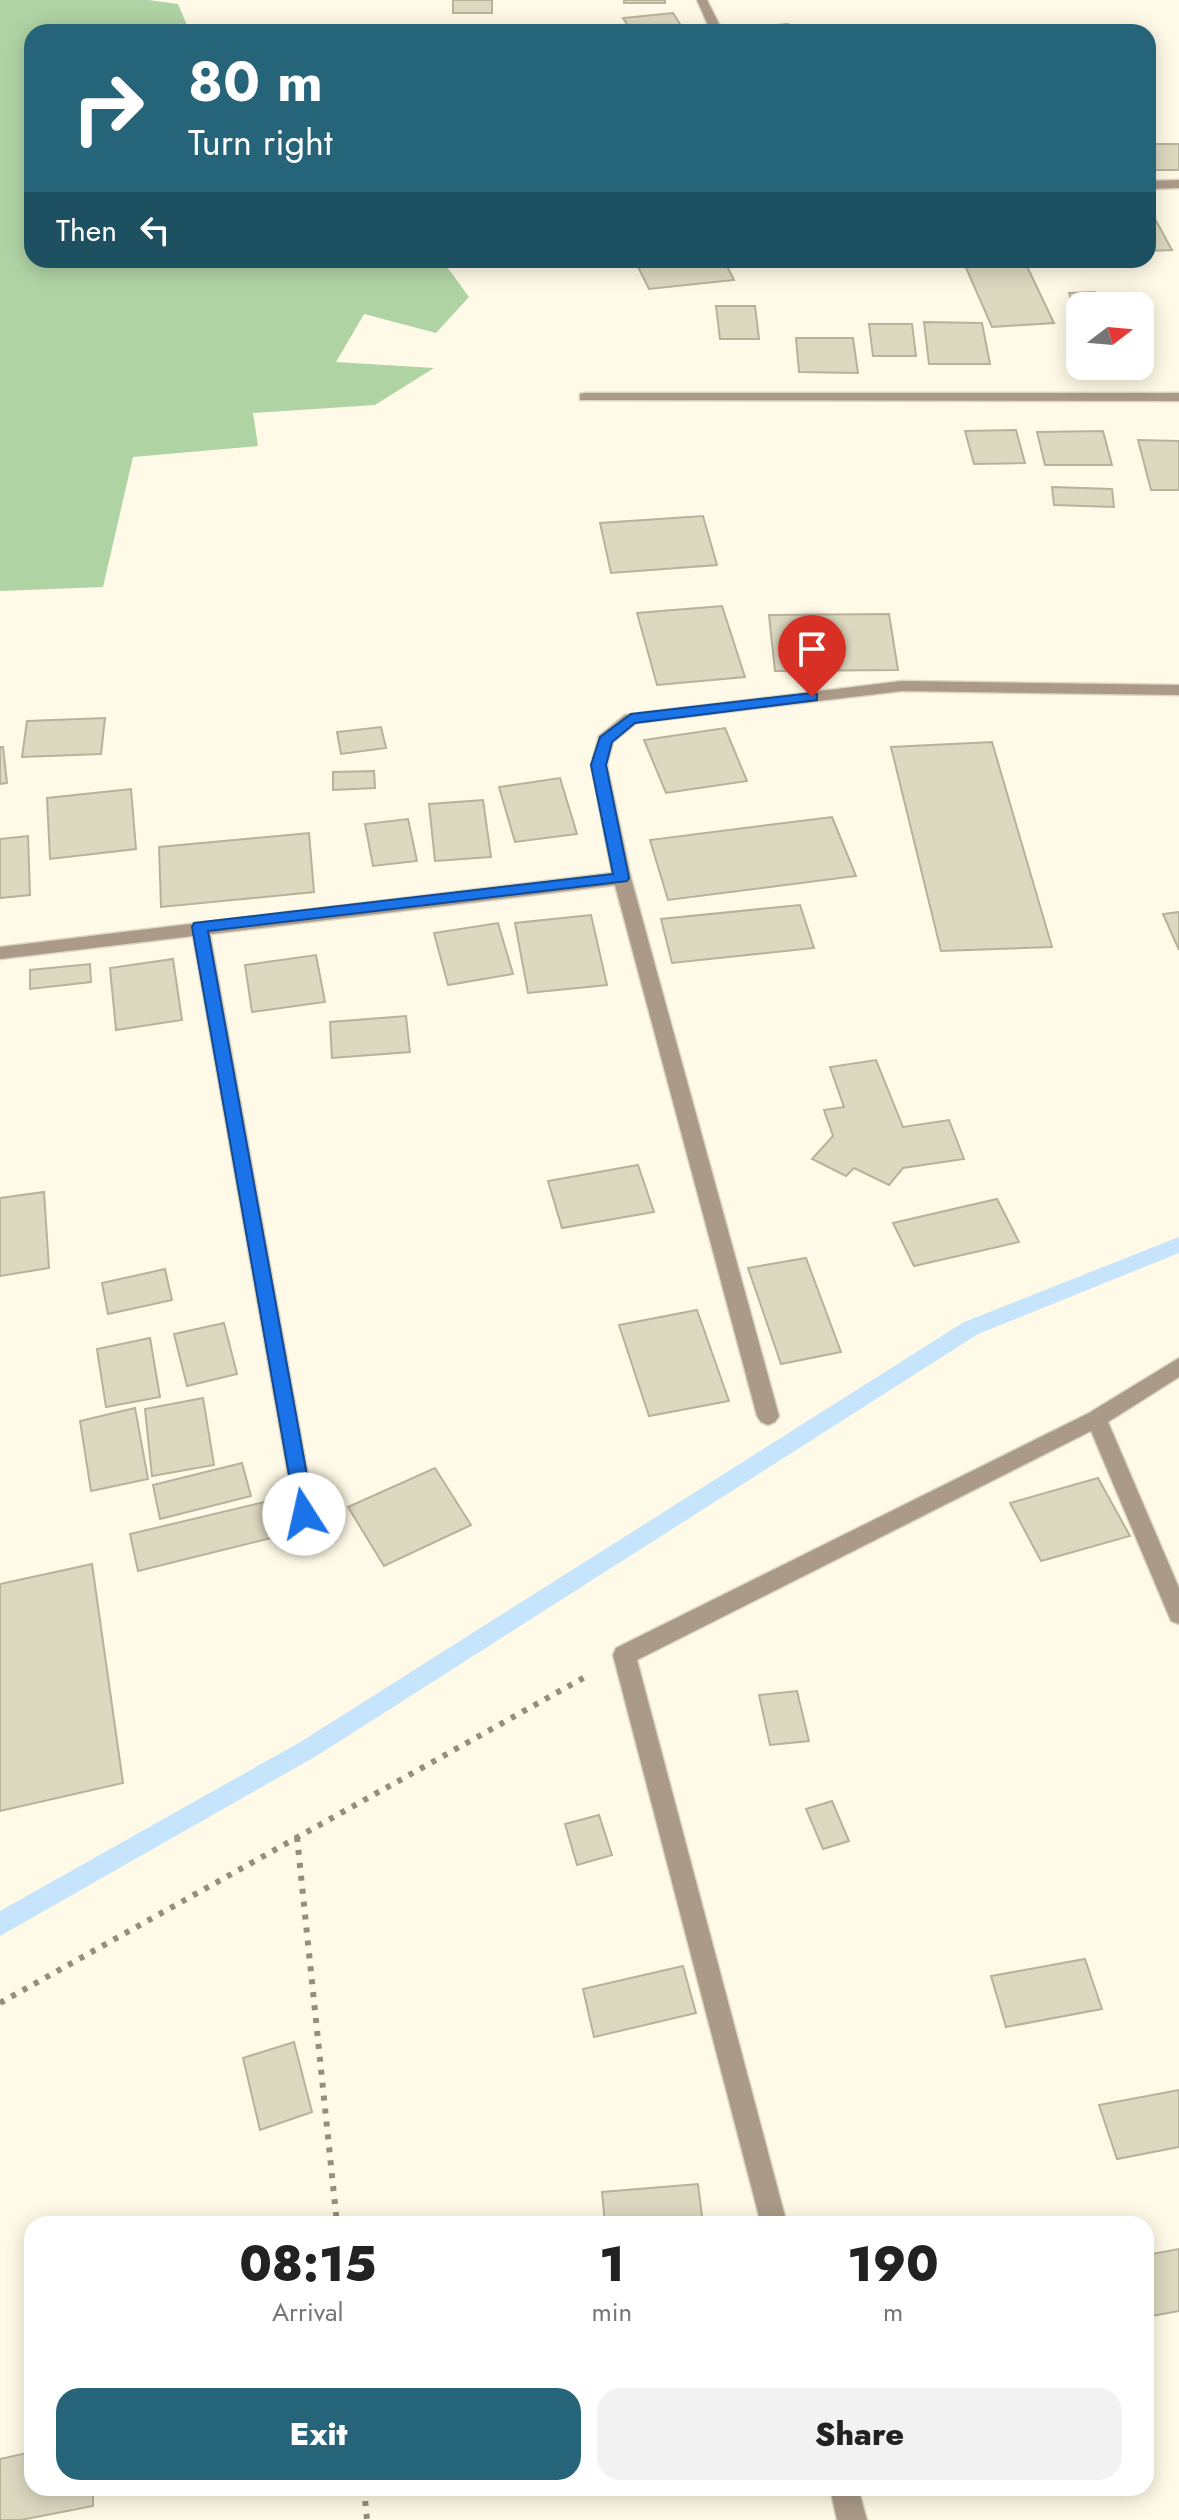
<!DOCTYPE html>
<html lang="en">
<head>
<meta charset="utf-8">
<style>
	:root { --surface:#fff; --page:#f2f2f2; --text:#222; --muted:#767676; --accent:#256479 }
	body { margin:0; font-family:Jost,sans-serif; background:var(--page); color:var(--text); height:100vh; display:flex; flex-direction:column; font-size:30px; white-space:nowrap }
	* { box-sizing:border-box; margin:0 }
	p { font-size:26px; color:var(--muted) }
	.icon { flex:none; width:44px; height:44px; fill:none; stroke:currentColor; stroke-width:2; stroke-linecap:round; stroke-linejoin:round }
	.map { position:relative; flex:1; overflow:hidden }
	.details { position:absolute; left:24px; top:2216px; width:1130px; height:280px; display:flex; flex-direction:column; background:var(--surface); border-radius:24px; box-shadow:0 4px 20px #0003 }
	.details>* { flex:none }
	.top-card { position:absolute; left:24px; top:24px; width:1132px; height:244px; border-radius:24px; box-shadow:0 4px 20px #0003; background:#256479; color:#fff; overflow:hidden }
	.needle { width:52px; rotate:74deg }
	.tools { position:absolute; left:1066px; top:292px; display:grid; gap:16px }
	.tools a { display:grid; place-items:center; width:88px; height:88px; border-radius:16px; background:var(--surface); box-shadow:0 4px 20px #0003; font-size:40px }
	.pin { position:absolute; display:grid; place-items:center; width:68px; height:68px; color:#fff; margin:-82px -34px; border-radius:50% 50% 50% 0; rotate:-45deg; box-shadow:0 0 8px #0007 }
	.pin .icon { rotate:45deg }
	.me { position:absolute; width:88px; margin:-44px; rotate:350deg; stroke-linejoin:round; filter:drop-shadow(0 0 6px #0008) }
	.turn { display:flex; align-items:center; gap:28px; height:168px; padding:0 32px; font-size:36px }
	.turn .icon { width:104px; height:104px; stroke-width:2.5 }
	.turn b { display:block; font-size:56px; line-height:68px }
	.then { display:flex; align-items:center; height:76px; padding:0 32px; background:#0003; gap:16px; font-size:30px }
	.eta { display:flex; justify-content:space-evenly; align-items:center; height:136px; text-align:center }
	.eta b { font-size:48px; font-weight:800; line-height:56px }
	.cta { display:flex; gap:16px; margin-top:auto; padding:16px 32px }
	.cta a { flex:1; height:92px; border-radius:24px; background:var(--accent); color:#fff; font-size:32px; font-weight:800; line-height:92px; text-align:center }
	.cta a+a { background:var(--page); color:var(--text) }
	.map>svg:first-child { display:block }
	.forest { fill:#b0d3a4 }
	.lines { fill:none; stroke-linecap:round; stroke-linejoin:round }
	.stream { fill:#c6e4fb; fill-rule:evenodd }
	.building { fill:#ddd8c0; stroke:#b8b29b; stroke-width:2 }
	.street-casing { stroke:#dad6c4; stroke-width:3 }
	.path { stroke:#928f81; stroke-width:6; stroke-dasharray:5 8; stroke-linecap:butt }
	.street { fill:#ab9a87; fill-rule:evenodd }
	.route { fill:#1a73e8; stroke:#114b97; stroke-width:2 }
</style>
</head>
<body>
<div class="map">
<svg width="1179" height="2520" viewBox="0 0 1179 2520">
	<rect width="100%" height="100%" fill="#fffae7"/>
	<path class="forest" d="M0,0h148l30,4 12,28h-158v228h410l27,37 -33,36 -72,-19 -28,48 98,6 -59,37 -122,8 5,33 -125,11 -30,130 -103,4z"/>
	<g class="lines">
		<path class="stream" d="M1179,1237v16l-201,81 -660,421 -318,181v-25l302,-170 662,-419z"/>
	</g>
	<path class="building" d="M453,0h39v13h-39z
		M624,0h41v3h-41z
		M673,13l12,19h-53l-9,-14z
		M788,24l5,8h-63l-2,-3z
		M1148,144h31v26h-31z
		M1148,206l24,44 -24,1z
		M701,260h23l10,20 -85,9 -11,-22z
		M1024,260l30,63 -62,4 -29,-66z
		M1095,292l4,14h-19v13h-4l-7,-26z
		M716,306h39l4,33h-39z
		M924,322l58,1 8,41h-61z
		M869,324h43l4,32h-43z
		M1070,327h10v35h-2z
		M796,338h57l5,35 -59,-1z
		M1016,430l9,33 -51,1 -9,-33z
		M1103,431l9,34h-67l-8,-33z
		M1138,440l41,1v49h-28z
		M1052,487l60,2 2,18 -60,-2z
		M703,516l14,49 -106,8 -11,-50z
		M722,606l23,71 -88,8 -20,-72z
		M889,614l9,56 -123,1 -6,-56z
		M105,718l-4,36 -79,3 5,-36z
		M381,727l5,21 -45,6 -4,-22z
		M725,728l22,53 -81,12 -22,-53z
		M992,742l60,205 -111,4 -50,-204z
		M0,747h3l4,36 -7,1z
		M374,771l1,17 -42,2v-18z
		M560,778l17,56 -62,8 -16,-55z
		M131,789l5,60 -86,10 -3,-61z
		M483,800l8,57 -56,4 -6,-57z
		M832,817l24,59 -188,24 -18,-60z
		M408,819l9,42 -44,5 -8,-42z
		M309,833l5,59 -153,15 -2,-60z
		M28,836l2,59 -30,3v-59z
		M800,905l14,43 -142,15 -11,-44z
		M1179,912v38l-16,-36z
		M591,915l16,70 -79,8 -13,-70z
		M498,923l15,51 -65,11 -14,-52z
		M316,955l9,47 -73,10 -7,-47z
		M173,959l9,61 -66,10 -6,-62z
		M90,964l1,18 -61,7v-19z
		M406,1016l4,36 -78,6 -2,-36z
		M876,1060l27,67 46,-7 15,39 -61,9 -14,17 -35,-17 -8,8 -34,-17 21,-23 -9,-26 20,-3 -14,-40z
		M638,1165l16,47 -92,16 -14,-47z
		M44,1192l5,76 -49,8v-78z
		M997,1199l22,43 -105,24 -21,-43z
		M806,1258l35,94 -60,12 -33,-96z
		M165,1269l7,31 -64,14 -6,-31z
		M697,1310l32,91 -80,15 -30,-91z
		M224,1323l13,51 -50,12 -13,-52z
		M150,1338l10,59 -54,10 -9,-58z
		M203,1398l11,67 -62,11 -7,-67z
		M135,1408l13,71 -57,12 -11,-70z
		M242,1463l9,33 -91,23 -7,-34z
		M435,1468l36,57 -87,41 -36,-59z
		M1098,1478l32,58 -89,25 -31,-58z
		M269,1501l10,35 -141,35 -8,-37z
		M92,1564l31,219 -123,28v-227z
		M797,1691l12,50 -39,4 -11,-50z
		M832,1801l17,40 -26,8 -17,-40z
		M599,1815l13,40 -35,10 -12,-41z
		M1085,1959l17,50 -96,18 -15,-51z
		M683,1966l13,47 -102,24 -11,-48z
		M294,2042l18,70 -52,18 -17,-72z
		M1179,2090v57l-62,12 -18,-54z
		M698,2184l5,40h-98l-3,-32z
		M1179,2249v62l-33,6v-62z
		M32,2452v36h61v18l-72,14h-21v-61z"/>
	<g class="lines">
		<g class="street-casing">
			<path id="street" d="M697,0h10l16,32h-12z
				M1179,180v8l-31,1v-8z
				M585,393h594v8l-599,-1v-6z
				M902,681l277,4v10l-277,-4 -266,32 -23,19 -6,23 24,113 148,538 -4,6 -7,3 -7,-3 -4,-6 -142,-531 -405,49 105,580 -3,6 -8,3 -8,-3 -103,-584 -193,23v-12l612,-74 -21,-108 8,-29 26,-21z
				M1179,1358v19l-71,45 71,166v36l-8,-3 -3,-7 -77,-183 -454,229 150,564h-26l-148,-569 3,-7 473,-235z
				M830,2488h28l9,32h-30z"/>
		</g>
		<path class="path" d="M297,1837l40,387
			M0,2003l585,-326
			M364,2488l3,32"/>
		<use href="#street" class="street"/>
	</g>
	<path class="route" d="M812,693l5,1v6l-182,23 -23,19 -6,23 23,113 -2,3 -419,50 106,583 -3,6 -7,2 -7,-2 -105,-593 2,-4 419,-49 -22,-109 9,-28 31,-23z"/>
</svg>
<div class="tools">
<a><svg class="needle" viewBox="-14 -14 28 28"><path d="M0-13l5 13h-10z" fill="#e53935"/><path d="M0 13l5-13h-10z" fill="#767676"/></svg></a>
</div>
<div class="pin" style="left:812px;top:697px;background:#d93025"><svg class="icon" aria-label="arrive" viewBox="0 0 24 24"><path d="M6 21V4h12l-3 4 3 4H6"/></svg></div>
<svg class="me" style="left:304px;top:1514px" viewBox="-20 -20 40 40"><circle r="19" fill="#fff"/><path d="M0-13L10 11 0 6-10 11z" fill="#1a73e8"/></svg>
<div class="top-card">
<div class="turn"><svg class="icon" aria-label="right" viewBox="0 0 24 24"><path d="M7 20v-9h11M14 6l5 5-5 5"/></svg><div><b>80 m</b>Turn right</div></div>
<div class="then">Then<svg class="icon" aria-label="left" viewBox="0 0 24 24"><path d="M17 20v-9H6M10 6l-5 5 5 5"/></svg></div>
</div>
<section class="details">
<div class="eta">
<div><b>08:15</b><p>Arrival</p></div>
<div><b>1</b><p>min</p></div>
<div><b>190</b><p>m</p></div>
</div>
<div class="cta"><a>Exit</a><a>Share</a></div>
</section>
</div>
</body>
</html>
